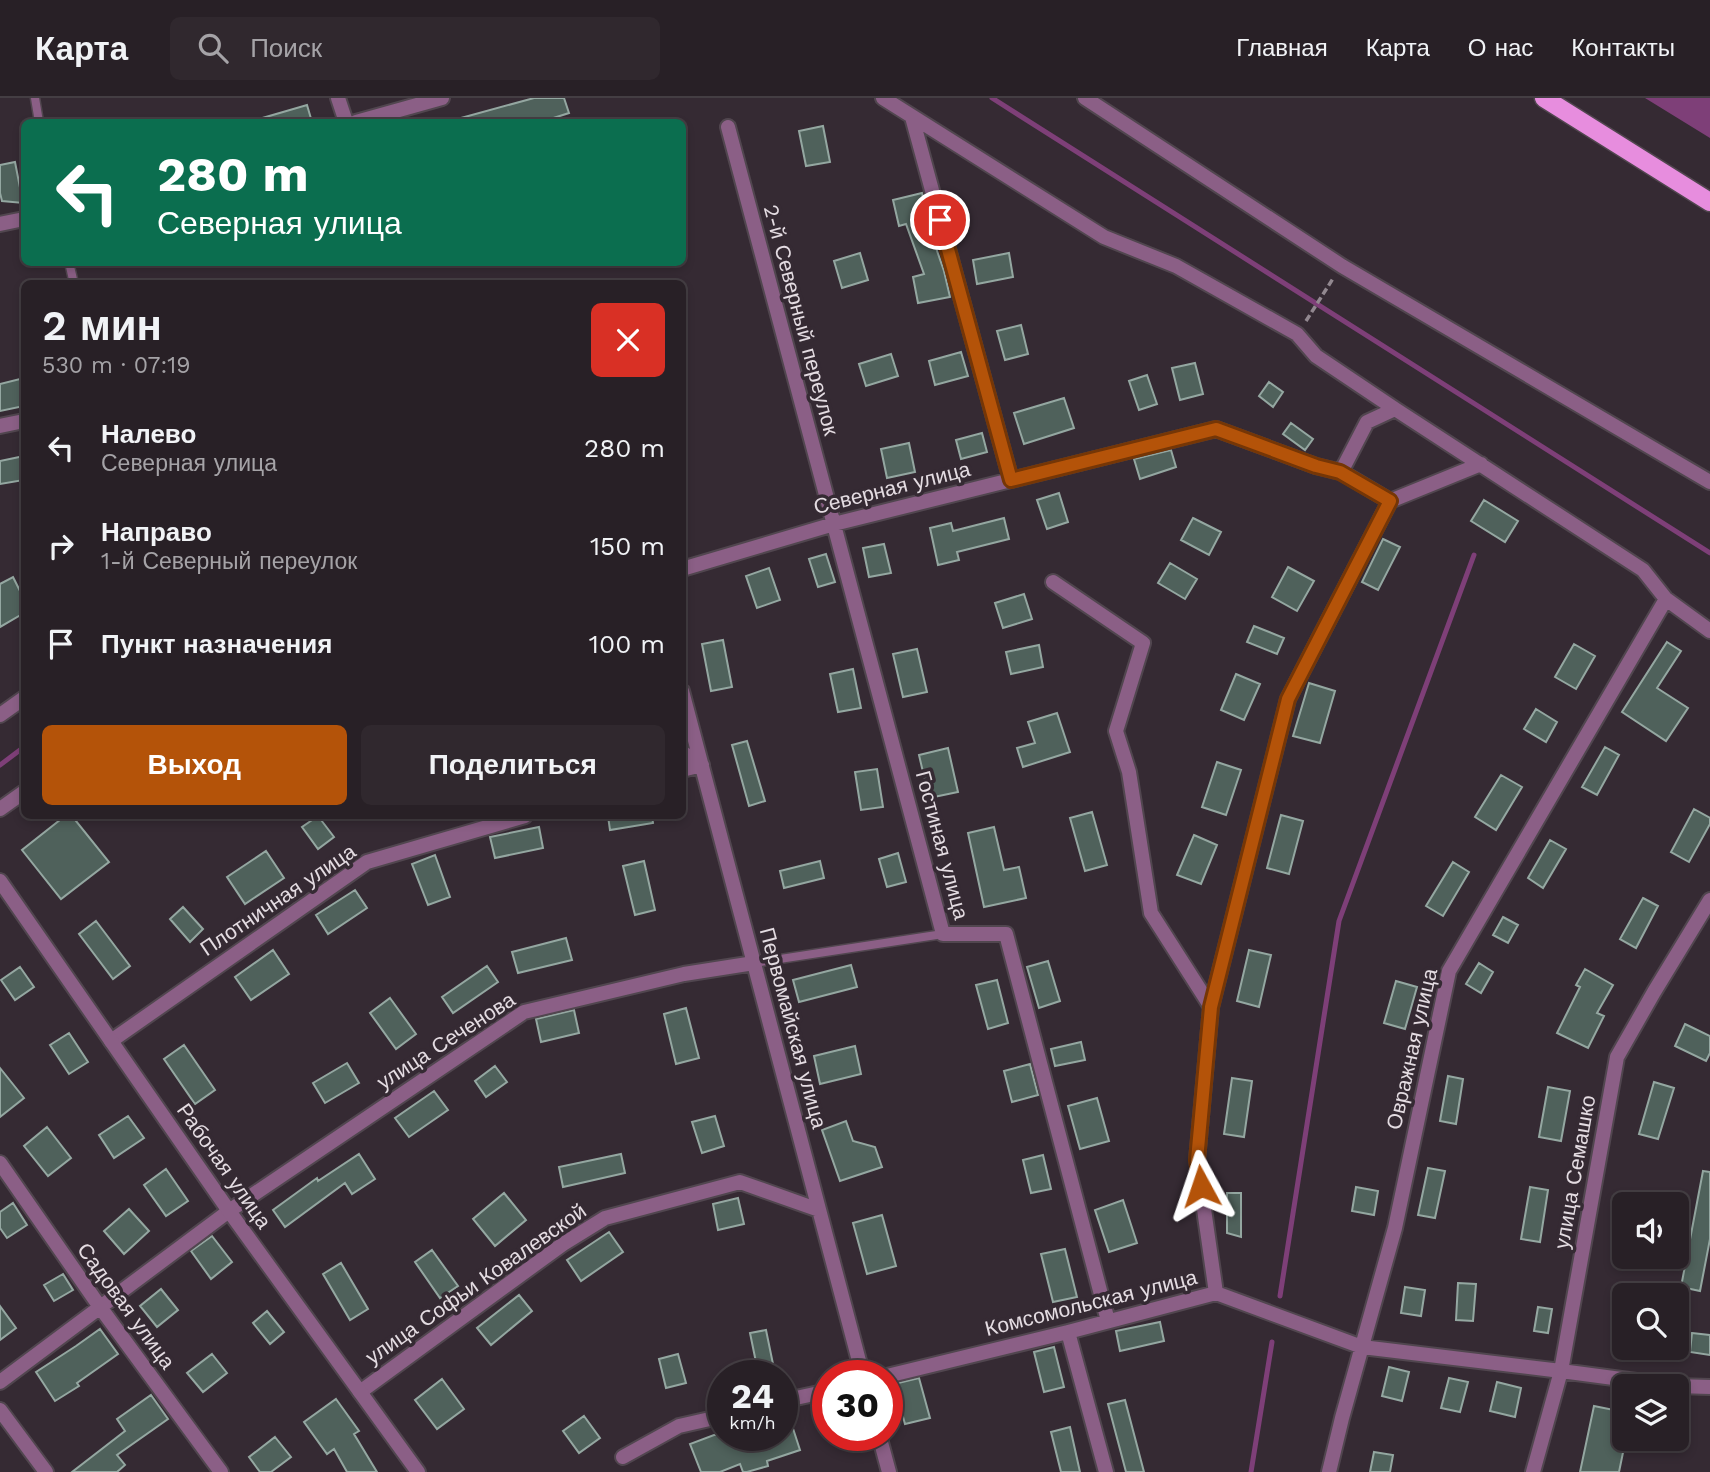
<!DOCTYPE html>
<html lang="ru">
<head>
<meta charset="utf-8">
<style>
	:root { --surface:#282026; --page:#30282e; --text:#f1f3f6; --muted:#a5a3a7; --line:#443e43; --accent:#b45309 }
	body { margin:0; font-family:"Work Sans",sans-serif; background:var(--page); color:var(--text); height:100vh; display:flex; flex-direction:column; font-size:26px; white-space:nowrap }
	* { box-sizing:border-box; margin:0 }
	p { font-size:23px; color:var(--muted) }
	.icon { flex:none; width:38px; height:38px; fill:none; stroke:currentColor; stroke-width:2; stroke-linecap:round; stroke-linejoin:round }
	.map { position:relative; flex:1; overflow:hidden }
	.drawer { position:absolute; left:21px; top:182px; width:665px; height:539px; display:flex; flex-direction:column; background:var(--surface); border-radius:10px; box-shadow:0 4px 10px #0003,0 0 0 2px var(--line) }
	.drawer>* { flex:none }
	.top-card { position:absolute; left:21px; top:21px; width:665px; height:147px; border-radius:10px; box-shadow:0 4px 10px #0003,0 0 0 2px var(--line); background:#0b6e4f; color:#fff; overflow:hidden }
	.controls { position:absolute; left:1612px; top:1094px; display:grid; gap:14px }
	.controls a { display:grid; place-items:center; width:77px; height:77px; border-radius:10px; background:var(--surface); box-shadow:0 4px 10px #0003,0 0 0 2px var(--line); font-size:35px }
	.speed { position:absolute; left:707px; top:1262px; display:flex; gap:14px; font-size:35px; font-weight:700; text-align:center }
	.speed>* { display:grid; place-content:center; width:91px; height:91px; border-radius:50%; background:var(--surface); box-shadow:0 4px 10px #0003,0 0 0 2px var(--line); line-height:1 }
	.speed small { font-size:18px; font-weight:400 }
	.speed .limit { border:10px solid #d22; background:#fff; color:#111 }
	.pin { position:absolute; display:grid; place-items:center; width:60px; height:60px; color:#fff; margin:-30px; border:4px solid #fff; border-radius:50%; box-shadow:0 2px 7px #0007 }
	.me { position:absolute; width:77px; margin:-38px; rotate:355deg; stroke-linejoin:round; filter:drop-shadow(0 0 5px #0008) }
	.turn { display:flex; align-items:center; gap:24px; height:147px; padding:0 21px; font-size:32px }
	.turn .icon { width:91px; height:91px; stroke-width:2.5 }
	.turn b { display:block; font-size:49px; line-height:60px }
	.round { display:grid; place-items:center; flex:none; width:74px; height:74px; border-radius:10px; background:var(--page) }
	.head { display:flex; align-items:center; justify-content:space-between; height:119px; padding:0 21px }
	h1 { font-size:42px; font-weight:600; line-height:52px }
	.action { display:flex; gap:14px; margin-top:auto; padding:14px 21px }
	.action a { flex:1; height:80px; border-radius:10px; background:var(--accent); color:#fff; font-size:28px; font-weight:600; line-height:80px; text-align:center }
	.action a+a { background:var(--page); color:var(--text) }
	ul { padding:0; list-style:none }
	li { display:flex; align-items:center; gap:21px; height:98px; padding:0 21px }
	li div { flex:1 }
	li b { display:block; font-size:26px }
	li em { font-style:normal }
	header { display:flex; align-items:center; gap:42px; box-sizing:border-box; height:98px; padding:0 35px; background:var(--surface); border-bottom:2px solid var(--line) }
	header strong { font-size:33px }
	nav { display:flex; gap:38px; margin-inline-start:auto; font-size:24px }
	.search { width:490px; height:63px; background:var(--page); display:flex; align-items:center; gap:18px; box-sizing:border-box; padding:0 24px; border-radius:10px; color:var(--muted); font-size:26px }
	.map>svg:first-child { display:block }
	.water { fill:#7e3f78 }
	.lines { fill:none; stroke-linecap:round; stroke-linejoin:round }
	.stream { stroke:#7e3f78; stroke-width:5 }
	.building { fill:#4f615b; stroke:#94a7a1; stroke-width:2 }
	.service-casing { stroke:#51464f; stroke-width:11 }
	.minor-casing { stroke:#51464f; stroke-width:18 }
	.tertiary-casing { stroke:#51464f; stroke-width:18 }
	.primary-casing { stroke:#51464f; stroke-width:21 }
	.path { stroke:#928890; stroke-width:3.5; stroke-dasharray:7 3.5; stroke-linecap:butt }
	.service { stroke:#8b5f86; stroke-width:8 }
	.minor { stroke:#8b5f86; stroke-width:14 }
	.tertiary { stroke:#8b5f86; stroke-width:14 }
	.primary { stroke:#e78dde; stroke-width:18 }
	.route-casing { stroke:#753606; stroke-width:18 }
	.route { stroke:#b45309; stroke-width:12 }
	.labels { text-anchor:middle; stroke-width:7; stroke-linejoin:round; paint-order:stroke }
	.street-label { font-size:21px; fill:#e4dce2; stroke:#352a33 }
</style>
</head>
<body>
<header>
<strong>Карта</strong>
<div class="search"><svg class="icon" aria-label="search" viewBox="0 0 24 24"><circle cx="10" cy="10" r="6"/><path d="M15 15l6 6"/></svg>Поиск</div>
<nav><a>Главная</a><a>Карта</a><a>О нас</a><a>Контакты</a></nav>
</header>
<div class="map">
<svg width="1710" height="1374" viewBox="0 0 1710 1374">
	<rect width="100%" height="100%" fill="#352a33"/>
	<path class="water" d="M1645,0h65v40z"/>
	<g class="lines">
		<path class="stream" d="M992,0l718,455
			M0,667l24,-18
			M1280,1198l59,-375 135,-366
			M1251,1374l21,-130"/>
	</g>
	<path class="building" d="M534,0h30l5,15 -28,9h-79l-1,-4z
		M307,7l5,17h-52l-1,-3z
		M823,28l7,36 -24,4 -7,-35z
		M15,64l8,41 -21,-2 -2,-8v-28z
		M922,95l6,26h-2l18,52 6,26 -32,6 -5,-26 11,-3 -18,-50 -7,2 -6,-26z
		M860,155l8,27 -26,8 -8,-27z
		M1009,155l4,24 -36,7 -4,-24z
		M1021,227l7,29 -23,6 -8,-29z
		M961,254l7,24 -33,9 -6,-24z
		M891,256l7,22 -32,10 -7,-22z
		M1195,265l8,31 -23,6 -8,-32z
		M1147,277l10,29 -18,6 -10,-29z
		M24,280v28l-24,5v-27z
		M1269,284l14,10 -10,15 -14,-11z
		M1064,300l10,30 -50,16 -10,-31z
		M1291,325l22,16 -8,11 -22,-16z
		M982,335l5,19 -26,7 -5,-19z
		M909,345l6,29 -28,6 -6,-29z
		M1171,352l5,17 -36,12 -6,-20z
		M24,358v24l-24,4v-23z
		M1059,395l9,29 -21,7 -10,-29z
		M1484,402l34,21 -13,21 -34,-21z
		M1004,420l5,21 -52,13 2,8 -21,5 -8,-37 21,-5 2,8z
		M1193,420l28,14 -12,23 -28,-15z
		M1383,441l17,8 -22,43 -16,-8z
		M884,446l7,29 -22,4 -6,-29z
		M826,456l9,28 -17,5 -9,-28z
		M1170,465l27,16 -12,20 -27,-16z
		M1288,469l26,14 -17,30 -25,-14z
		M769,470l11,32 -23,8 -11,-32z
		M13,479l11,22v14l-24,14v-43z
		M1024,496l8,25 -29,9 -8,-25z
		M1254,528l30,12 -7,16 -30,-12z
		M723,542l9,47 -21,4 -9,-47z
		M1667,544l14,9 -24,37 31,20 -22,33 -44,-29z
		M1574,546l21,12 -19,33 -21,-12z
		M1039,547l4,22 -32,7 -5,-22z
		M917,551l10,43 -24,5 -10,-43z
		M853,571l8,39 -23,4 -8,-38z
		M1236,576l24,10 -16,36 -23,-10z
		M1309,585l26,8 -15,52 -27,-7z
		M1536,611l21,13 -11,20 -22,-13z
		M1057,615l13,39 -47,15 -6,-19 18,-5 -7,-21z
		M747,643l18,60 -16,5 -17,-61z
		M1605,649l14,8 -22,40 -15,-8z
		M948,650l10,44 -29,6 -10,-43z
		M1217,664l24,8 -15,45 -24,-8z
		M877,671l6,38 -22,3 -6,-38z
		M1501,677l21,12 -26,43 -21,-13z
		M1694,711l16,9v6l-21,38 -18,-10z
		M1092,714l15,53 -22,6 -15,-53z
		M1281,717l22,6 -14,53 -22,-6z
		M65,718h7l37,46 -48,37 -39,-49z
		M318,718l16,21 -16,12 -16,-22z
		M608,718h44l1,7 -43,7z
		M539,729l4,21 -48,10 -5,-21z
		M994,729l10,43 15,-3 7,31 -42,9 -16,-74z
		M1194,737l23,10 -16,39 -24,-9z
		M1550,742l16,9 -23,39 -15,-10z
		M266,753l18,27 -39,26 -18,-27z
		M898,755l8,29 -19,5 -8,-28z
		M435,757l15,42 -22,8 -16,-41z
		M644,763l11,49 -20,5 -12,-49z
		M820,763l4,17 -40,10 -4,-17z
		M1453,764l16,10 -26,44 -17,-10z
		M355,792l12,18 -39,26 -12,-19z
		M1643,800l15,8 -22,42 -16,-9z
		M183,809l20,22 -13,13 -20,-23z
		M1503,819l15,8 -10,18 -15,-8z
		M96,823l34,45 -17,13 -34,-45z
		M566,840l6,22 -54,13 -6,-21z
		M273,852l16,24 -38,26 -16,-23z
		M1249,852l22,5 -12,52 -22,-6z
		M1048,863l12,40 -21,7 -12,-41z
		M1479,865l14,9 -12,21 -15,-9z
		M851,867l6,22 -58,15 -6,-22z
		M487,868l11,16 -45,31 -11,-16z
		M20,869l14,20 -19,13 -14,-20z
		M1585,871l28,16 -16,28 7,3 -16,32 -31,-15 23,-46 -4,-2z
		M997,882l11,43 -20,6 -12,-44z
		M1396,883l21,6 -12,42 -21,-6z
		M390,900l26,36 -20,15 -26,-36z
		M686,910l13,50 -23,6 -12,-50z
		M574,912l5,23 -38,9 -5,-23z
		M1685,926l25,12v17l-4,8 -31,-15z
		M69,935l19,29 -19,12 -19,-29z
		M1081,944l4,18 -30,6 -4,-17z
		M184,947l31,45 -20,14 -31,-45z
		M855,948l6,28 -41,10 -6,-28z
		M347,965l12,20 -34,20 -12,-20z
		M1030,966l8,31 -26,7 -8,-31z
		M495,968l12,16 -21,15 -11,-16z
		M0,970l24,30 -24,19z
		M1448,978l15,3 -7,45 -16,-3z
		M1232,980l20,3 -8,56 -20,-3z
		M1654,984l20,6 -16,51 -19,-5z
		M1548,989l22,4 -9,50 -22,-4z
		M434,993l14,19 -39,27 -14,-19z
		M1097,1000l12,43 -29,8 -12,-43z
		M128,1018l16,22 -30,20 -15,-23z
		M715,1018l9,30 -22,7 -10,-31z
		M846,1023l7,20 22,6 7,20 -42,14 -18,-51z
		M47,1029l24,31 -23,18 -24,-30z
		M359,1056l16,25 -23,15 -7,-11 -60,44 -12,-17 44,-32 1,3z
		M621,1056l4,19 -62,14 -4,-20z
		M1043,1057l8,34 -20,4 -8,-33z
		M1428,1070l17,3 -10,47 -17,-3z
		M166,1071l22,32 -22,15 -22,-31z
		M1703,1073l7,1v67l-10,52 -19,-4z
		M1356,1089l22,4 -4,24 -22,-4z
		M1530,1089l18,3 -8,52 -19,-3z
		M504,1095l22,27 -31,26 -22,-27z
		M1227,1095h14v44l-14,-4z
		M738,1100l6,26 -26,6 -5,-26z
		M1123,1102l14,43 -28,9 -14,-42z
		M13,1105l14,22 -20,13 -7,-10v-16z
		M129,1111l20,22 -25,23 -20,-23z
		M882,1117l14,51 -29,8 -14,-51z
		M609,1134l14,20 -42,29 -14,-21z
		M212,1138l20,26 -21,17 -20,-28z
		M1065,1151l12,48 -24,5 -12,-48z
		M432,1152l26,36 -18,12 -25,-36z
		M341,1165l27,46 -18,11 -27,-46z
		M63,1176l10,16 -19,11 -10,-16z
		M1458,1185l18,1 -3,37 -17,-1z
		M1405,1189l20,3 -4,26 -20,-3z
		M161,1191l17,21 -21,17 -17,-21z
		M519,1197l13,16 -41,34 -14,-17z
		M0,1208l16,22 -16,12z
		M1538,1209l14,2 -4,24 -14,-2z
		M267,1213l17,21 -14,12 -17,-21z
		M1160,1224l4,19 -44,10 -4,-20z
		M100,1231l18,25 -41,29 2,3 -24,15 -19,-29 40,-26z
		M766,1232l7,34 -16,3 -7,-34z
		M1692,1235l18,2v20l-20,-3z
		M1054,1249l10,40 -20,5 -10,-40z
		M212,1256l15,19 -24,19 -16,-19z
		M678,1256l8,29 -20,5 -7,-29z
		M1389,1269l20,5 -7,29 -20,-5z
		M919,1280l11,40 -25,6 -11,-40z
		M1449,1280l19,4 -8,30 -19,-4z
		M442,1281l22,30 -27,20 -22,-29z
		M1497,1284l24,6 -6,29 -25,-6z
		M151,1297l17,24 -51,36 8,10 -8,7h-45l53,-41 -8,-12z
		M336,1301l23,32 -5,3 23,38h-30l-13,-23 -7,5 -23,-32z
		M1125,1302l19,72h-18l-18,-68z
		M1594,1308l30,6v26h2l-7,34h-39z
		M782,1312h5l13,40 -33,11 1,5 -21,6h-4l-3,-8 -20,8h-19l-11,-28 24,-9h68z
		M584,1318l16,22 -21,15 -16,-22z
		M1070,1329l10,45h-19l-10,-40z
		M275,1339l16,20 -20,15h-11l-11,-15z
		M1374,1354l19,3 -3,17h-20z"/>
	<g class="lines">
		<g class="service-casing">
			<path id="service" d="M35,0l4,24
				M69,164l5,22
				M754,865l189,-29"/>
		</g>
		<g class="minor-casing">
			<path id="minor" d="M338,0l8,24
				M883,0l221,139 72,29 121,68 19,22 79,53
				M1085,0l257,168 368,216
				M912,19l99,363
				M356,24l86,-24
				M728,29l215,807h63l102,387
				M0,126l24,-5
				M0,328l24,-5
				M1341,374l26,-50 28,-13 248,161 23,29 44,32
				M1390,403l91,-37
				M682,471l152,-45 382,-95 100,37 25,6 49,29
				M1053,484l90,61 -27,88 13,41 22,141 60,94
				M682,593l181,685
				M0,617l24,-17
				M682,654l20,13
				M682,672l20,-5
				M0,711l24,-17
				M111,943l256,-179 158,-46
				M0,1065l100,144 121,165
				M1216,1195l-19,-133 14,-153 77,-308 102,-198
				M1068,1234l38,140
				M887,1278l181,-44 148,-39 146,54 199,24 113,15
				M0,1284l229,-171 295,-199 160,-38 70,-11
				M1676,1288l34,1
				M360,1294l203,-148 42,-26 135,-36 79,28
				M782,1303l46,-10
				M0,1312l46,62
				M879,1337l10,37
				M623,1359l56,-31 44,-10
				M1329,1374l13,-54 53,-190 54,-257 217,-372
				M1533,1374l28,-101 56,-314 37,-65 56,-92"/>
		</g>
		<g class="tertiary-casing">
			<path id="tertiary" d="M0,783l229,330 189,261"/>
		</g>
		<g class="primary-casing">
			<path id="primary" d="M1544,0l166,104"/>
		</g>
		<path class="path" d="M1306,223l28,-44"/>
		<use href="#service" class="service"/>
		<use href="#minor" class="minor"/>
		<use href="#tertiary" class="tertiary"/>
		<use href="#primary" class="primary"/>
	</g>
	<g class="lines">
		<g class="route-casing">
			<path id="route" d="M940,122l71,260 205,-51 100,37 24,6 50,29 -102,198 -77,308 -14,153 4,26"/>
		</g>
		<use href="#route" class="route"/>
	</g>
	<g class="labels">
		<g class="street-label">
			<text transform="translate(801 222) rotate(75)" y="7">2-й Северный переулок</text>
			<text transform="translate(892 390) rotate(-14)" y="7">Северная улица</text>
			<text transform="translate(942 747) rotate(75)" y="7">Гостиная улица</text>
			<text transform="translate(278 802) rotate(-34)" y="7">Плотничная улица</text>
			<text transform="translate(793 930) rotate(75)" y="7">Первомайская улица</text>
			<text transform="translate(446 943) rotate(-33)" y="7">улица Сеченова</text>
			<text transform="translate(1412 951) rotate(-77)" y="7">Овражная улица</text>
			<text transform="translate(224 1068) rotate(55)" y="7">Рабочая улица</text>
			<text transform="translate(1575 1074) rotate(-80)" y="7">улица Семашко</text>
			<text transform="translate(476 1186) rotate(-35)" y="7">улица Софьи Ковалевской</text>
			<text transform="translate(1091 1205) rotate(-14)" y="7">Комсомольская улица</text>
			<text transform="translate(126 1208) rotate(54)" y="7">Садовая улица</text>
		</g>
	</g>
</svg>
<div class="controls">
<a><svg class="icon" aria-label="sound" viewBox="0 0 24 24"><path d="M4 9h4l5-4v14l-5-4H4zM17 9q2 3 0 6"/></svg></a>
<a><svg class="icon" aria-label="search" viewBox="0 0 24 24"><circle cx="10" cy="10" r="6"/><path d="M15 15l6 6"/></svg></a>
<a><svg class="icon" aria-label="layers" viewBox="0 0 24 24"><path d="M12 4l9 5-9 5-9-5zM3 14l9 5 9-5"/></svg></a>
</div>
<div class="speed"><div>24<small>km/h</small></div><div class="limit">30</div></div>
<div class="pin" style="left:940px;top:122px;background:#d93025"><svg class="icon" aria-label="arrive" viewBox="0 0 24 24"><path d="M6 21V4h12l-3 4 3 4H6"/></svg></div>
<svg class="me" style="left:1201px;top:1088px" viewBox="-20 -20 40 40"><path d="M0-17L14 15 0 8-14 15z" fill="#b45309" stroke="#fff" stroke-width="4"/></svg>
<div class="top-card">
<div class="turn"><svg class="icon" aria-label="left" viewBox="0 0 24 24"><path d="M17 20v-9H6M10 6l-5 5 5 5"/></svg><div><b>280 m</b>Северная улица</div></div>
</div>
<section class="drawer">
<div class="head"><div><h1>2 мин</h1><p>530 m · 07:19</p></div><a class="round" style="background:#d93025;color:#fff"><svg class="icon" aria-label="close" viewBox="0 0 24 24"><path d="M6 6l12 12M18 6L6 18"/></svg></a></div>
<ul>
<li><svg class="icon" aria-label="left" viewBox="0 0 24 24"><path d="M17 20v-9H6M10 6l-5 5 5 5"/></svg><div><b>Налево</b><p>Северная улица</p></div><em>280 m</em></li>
<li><svg class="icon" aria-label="right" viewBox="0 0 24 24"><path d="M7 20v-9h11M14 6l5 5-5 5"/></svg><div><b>Направо</b><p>1-й Северный переулок</p></div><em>150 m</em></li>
<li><svg class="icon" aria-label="arrive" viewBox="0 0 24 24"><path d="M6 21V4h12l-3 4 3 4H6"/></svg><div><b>Пункт назначения</b></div><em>100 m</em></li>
</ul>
<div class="action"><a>Выход</a><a>Поделиться</a></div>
</section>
</div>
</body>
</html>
